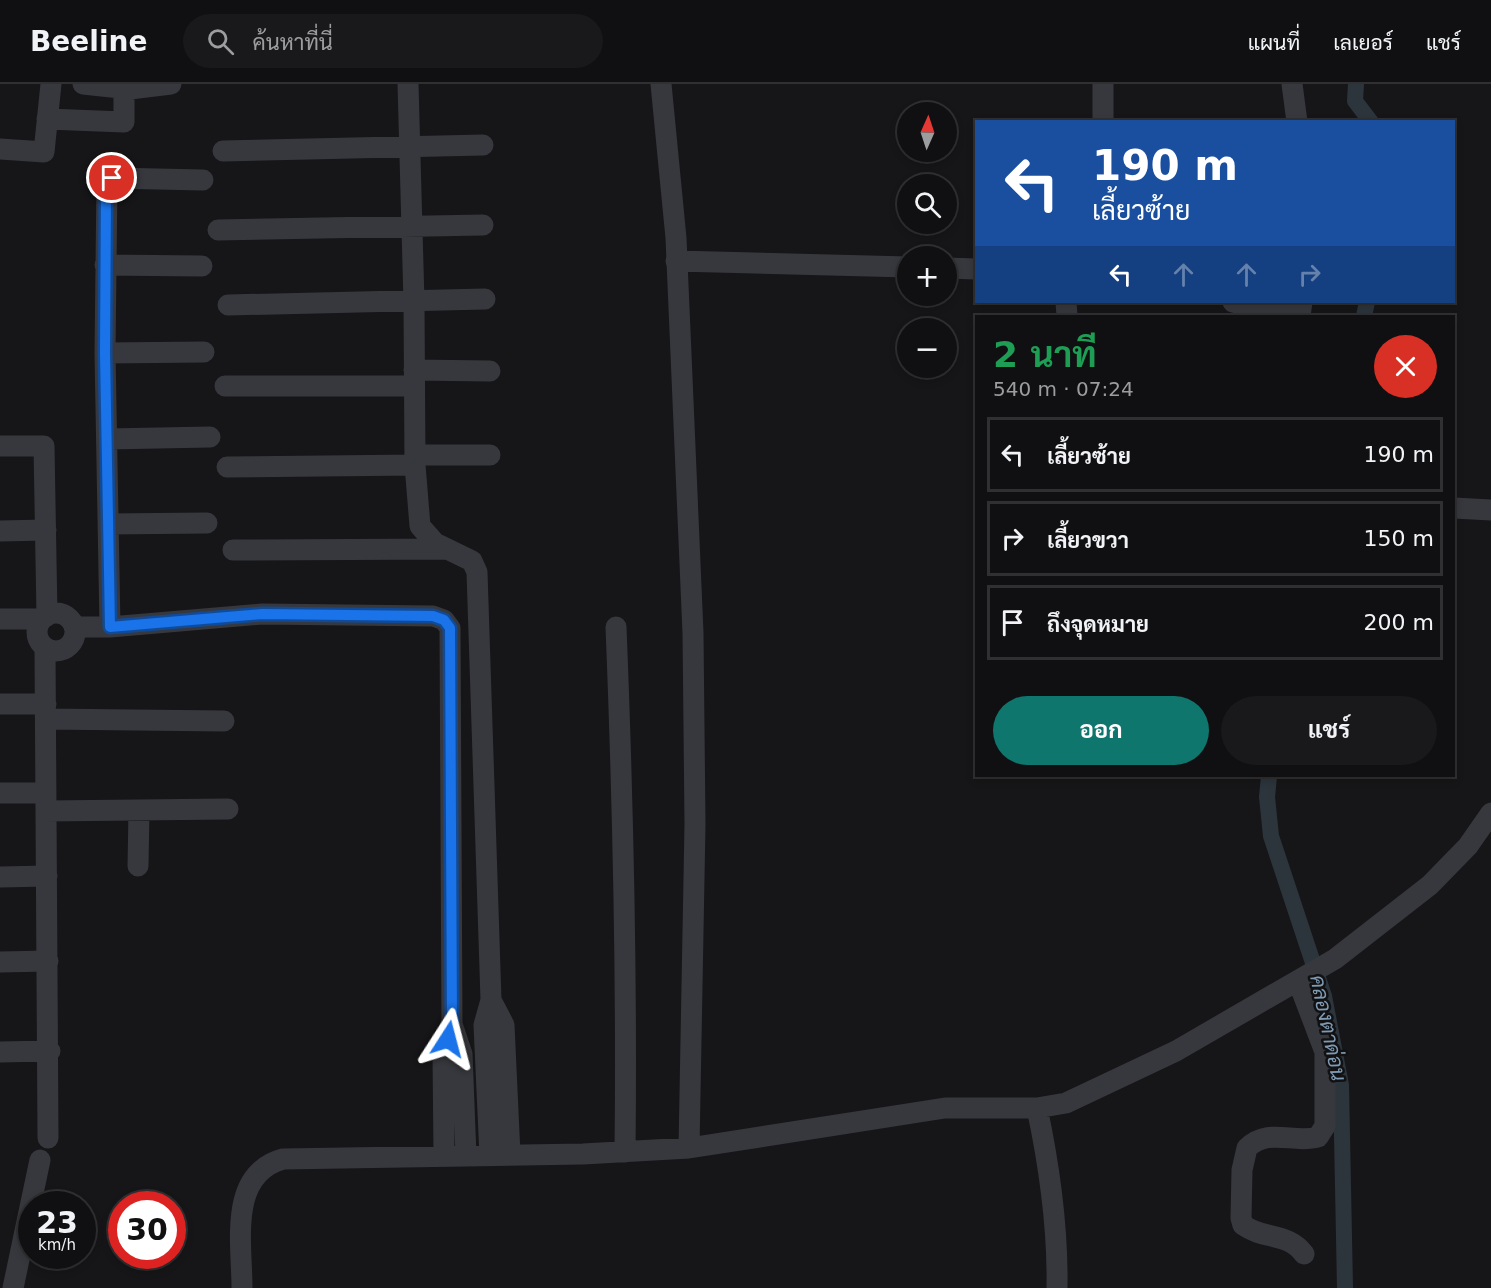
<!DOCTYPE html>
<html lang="th">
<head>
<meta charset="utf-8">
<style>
	:root { --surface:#101012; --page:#19191b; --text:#f1f3f6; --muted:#9c9d9f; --line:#303032; --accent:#0f766e }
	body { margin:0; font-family:"DejaVu Sans",Sarabun,sans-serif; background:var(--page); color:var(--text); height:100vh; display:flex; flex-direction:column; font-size:22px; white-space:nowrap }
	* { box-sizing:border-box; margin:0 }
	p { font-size:20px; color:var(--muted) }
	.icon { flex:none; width:33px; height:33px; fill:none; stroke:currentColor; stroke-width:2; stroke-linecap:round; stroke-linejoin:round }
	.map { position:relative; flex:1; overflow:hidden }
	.details { position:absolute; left:975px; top:231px; width:480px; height:462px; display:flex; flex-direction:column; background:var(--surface); border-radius:0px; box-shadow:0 3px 9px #0003,0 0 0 2px var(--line) }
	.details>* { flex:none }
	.guide { position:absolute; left:975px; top:36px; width:480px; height:183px; border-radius:0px; box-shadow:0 3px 9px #0003,0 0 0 2px var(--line); background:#1a4fa0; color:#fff; overflow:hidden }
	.needle { width:39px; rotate:3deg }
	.tools { position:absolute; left:897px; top:18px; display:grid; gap:12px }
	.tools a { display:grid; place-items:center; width:60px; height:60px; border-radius:50%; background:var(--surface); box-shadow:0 3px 9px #0003,0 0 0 2px var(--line); font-size:30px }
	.speed { position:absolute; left:18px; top:1107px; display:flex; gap:12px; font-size:30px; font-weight:700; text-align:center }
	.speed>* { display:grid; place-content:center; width:78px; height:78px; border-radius:50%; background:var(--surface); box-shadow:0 3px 9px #0003,0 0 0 2px var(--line); line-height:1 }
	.speed small { font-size:15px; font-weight:400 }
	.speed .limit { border:9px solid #d22; background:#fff; color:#111 }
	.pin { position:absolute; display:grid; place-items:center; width:51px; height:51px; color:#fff; margin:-26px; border:3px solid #fff; border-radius:50%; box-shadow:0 2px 6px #0007 }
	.me { position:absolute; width:66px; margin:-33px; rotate:9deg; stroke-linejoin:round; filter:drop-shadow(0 0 4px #0008) }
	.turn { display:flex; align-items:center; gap:21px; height:126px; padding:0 18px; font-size:27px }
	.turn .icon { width:78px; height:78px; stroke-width:2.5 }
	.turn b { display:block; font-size:42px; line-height:51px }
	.lanes { display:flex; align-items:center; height:57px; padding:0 18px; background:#0003; justify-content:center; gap:30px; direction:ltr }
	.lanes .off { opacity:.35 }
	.round { display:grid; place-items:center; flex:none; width:63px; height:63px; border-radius:32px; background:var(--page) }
	.summary { display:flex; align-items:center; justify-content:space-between; height:102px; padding:0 18px }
	h1 { font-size:36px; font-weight:700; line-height:45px; color:#1e9e55 }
	.cta { display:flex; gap:12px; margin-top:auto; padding:12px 18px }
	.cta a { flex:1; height:69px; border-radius:36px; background:var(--accent); color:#fff; font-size:24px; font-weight:700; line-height:69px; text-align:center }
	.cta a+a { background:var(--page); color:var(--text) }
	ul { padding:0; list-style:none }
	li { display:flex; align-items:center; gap:18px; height:75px; margin:0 12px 9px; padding:0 6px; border:3px solid var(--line); border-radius:0px }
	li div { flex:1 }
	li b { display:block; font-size:22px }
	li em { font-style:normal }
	header { display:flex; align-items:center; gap:36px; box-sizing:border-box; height:84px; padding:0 30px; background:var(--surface); border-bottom:2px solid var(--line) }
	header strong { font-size:28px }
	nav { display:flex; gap:33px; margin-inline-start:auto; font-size:21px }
	.search { width:420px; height:54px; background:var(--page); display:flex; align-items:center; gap:15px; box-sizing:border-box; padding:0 21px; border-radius:33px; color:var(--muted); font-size:22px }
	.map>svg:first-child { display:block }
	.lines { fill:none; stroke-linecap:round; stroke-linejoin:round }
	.canal { stroke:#2c353c; stroke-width:16 }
	.minor { stroke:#37383d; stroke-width:21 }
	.route-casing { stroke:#114b97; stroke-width:15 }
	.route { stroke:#1a73e8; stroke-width:10 }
	.labels { text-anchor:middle; stroke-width:5; stroke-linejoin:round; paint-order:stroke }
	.water-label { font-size:21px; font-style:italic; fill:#7f9bb3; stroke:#111113 }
</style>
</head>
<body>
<header>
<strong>Beeline</strong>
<div class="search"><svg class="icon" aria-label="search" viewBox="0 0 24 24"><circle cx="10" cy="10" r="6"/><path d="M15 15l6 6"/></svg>ค้นหาที่นี่</div>
<nav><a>แผนที่</a><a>เลเยอร์</a><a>แชร์</a></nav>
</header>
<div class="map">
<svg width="1491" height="1204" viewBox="0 0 1491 1204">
	<rect width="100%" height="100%" fill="#161618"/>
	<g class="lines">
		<path class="canal" d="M1356,0l-1,17 16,21
			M1364,232l3,-14
			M1269,692l-2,21 4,39 53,160 17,89 4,203"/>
		<path class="minor" d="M83,0l47,5 41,-5
			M408,0l6,218 1,163 5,61 15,17 37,18 5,11 14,428
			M661,0l15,154 17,395 2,191 -6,324
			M1292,0l5,38
			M47,35l77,3v-34
			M1103,38v-38
			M0,65l44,3 7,-68
			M223,67l260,-6
			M218,146l265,-5
			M676,177l232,6
			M105,181l97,1
			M946,184l30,1
			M1066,218l1,14
			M1233,218l58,14
			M228,221l257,-6
			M1300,232l2,-14
			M105,269l99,-1
			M414,286l76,1
			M225,302h189
			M107,355l103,-2
			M0,362h44l3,170
			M415,371h75
			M227,383l188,-2
			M1454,424l37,2
			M108,440l99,-1
			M0,447l46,-1
			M233,466l213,-1
			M37 548a19 19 0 1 1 38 0a19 19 0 1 1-38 0Z
			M0,535h42
			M74,543h36l152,-13 171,2 11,4 6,8 2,396
			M110,543l-5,-274 2,-173 5,-2 91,2
			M616,543c7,175 11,350 9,525
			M45,565l3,489
			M0,620h46
			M46,635l178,2
			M0,709h46
			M46,727l182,-2
			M138,782l1,-56
			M0,793l47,-1
			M0,878l48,-1
			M1298,897l27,71v74l-7,11c-25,7 -49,-10 -71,11l-5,22 -1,48 2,7c21,15 45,7 61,29
			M0,968l50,-1
			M1037,1024c13,61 21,118 20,180
			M444,1072l-1,-102 9,-30 10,30 4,102
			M490,1072l-6,-131 7,-25 13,25 6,130
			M13,1204l27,-128
			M242,1204c0,-45 -14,-114 41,-129l300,-5 106,-6 256,-40h92l29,-5 110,-52 159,-92 95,-74 38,-39 23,-33"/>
	</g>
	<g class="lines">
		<g class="route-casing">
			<path id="route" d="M112,94l-5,2 -1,9 -1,164 5,274 152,-13 171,2 11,4 6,8 2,396 -4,15"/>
		</g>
		<use href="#route" class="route"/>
	</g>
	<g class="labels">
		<g class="water-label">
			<text transform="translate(1328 944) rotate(78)" y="7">คลองตาด่อน</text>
		</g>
	</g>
</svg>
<div class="tools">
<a><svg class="needle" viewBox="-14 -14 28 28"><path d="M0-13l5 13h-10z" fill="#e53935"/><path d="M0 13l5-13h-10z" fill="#9c9d9f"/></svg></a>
<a><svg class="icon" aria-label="search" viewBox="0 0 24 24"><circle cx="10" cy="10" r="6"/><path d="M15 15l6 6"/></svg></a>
<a>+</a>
<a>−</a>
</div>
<div class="speed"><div>23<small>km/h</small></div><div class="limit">30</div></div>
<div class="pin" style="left:112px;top:94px;background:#d93025"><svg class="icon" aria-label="arrive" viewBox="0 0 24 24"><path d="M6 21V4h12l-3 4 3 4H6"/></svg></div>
<svg class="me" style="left:448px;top:955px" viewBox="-20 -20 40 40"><path d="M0-17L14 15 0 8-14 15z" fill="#1a73e8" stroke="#fff" stroke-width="4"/></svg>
<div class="guide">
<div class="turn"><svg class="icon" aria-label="left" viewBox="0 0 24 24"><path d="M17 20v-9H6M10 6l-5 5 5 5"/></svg><div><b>190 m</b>เลี้ยวซ้าย</div></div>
<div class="lanes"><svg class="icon" aria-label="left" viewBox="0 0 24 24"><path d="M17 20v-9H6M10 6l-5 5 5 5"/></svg><svg class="icon off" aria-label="ahead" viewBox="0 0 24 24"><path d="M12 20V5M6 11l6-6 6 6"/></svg><svg class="icon off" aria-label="ahead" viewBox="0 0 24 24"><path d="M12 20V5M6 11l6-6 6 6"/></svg><svg class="icon off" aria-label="right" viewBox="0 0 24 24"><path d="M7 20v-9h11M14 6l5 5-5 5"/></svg></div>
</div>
<section class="details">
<div class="summary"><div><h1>2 นาที</h1><p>540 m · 07:24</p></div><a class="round" style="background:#d93025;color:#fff"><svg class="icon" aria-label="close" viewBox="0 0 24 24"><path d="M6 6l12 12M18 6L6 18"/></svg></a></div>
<ul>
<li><svg class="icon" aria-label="left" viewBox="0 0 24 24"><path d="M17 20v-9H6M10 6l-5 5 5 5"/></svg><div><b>เลี้ยวซ้าย</b></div><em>190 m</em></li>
<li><svg class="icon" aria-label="right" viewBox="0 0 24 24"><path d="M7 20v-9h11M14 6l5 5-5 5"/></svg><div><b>เลี้ยวขวา</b></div><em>150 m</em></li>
<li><svg class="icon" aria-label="arrive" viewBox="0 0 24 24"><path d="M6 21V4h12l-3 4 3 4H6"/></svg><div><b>ถึงจุดหมาย</b></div><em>200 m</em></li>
</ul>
<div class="cta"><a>ออก</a><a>แชร์</a></div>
</section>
</div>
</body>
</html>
